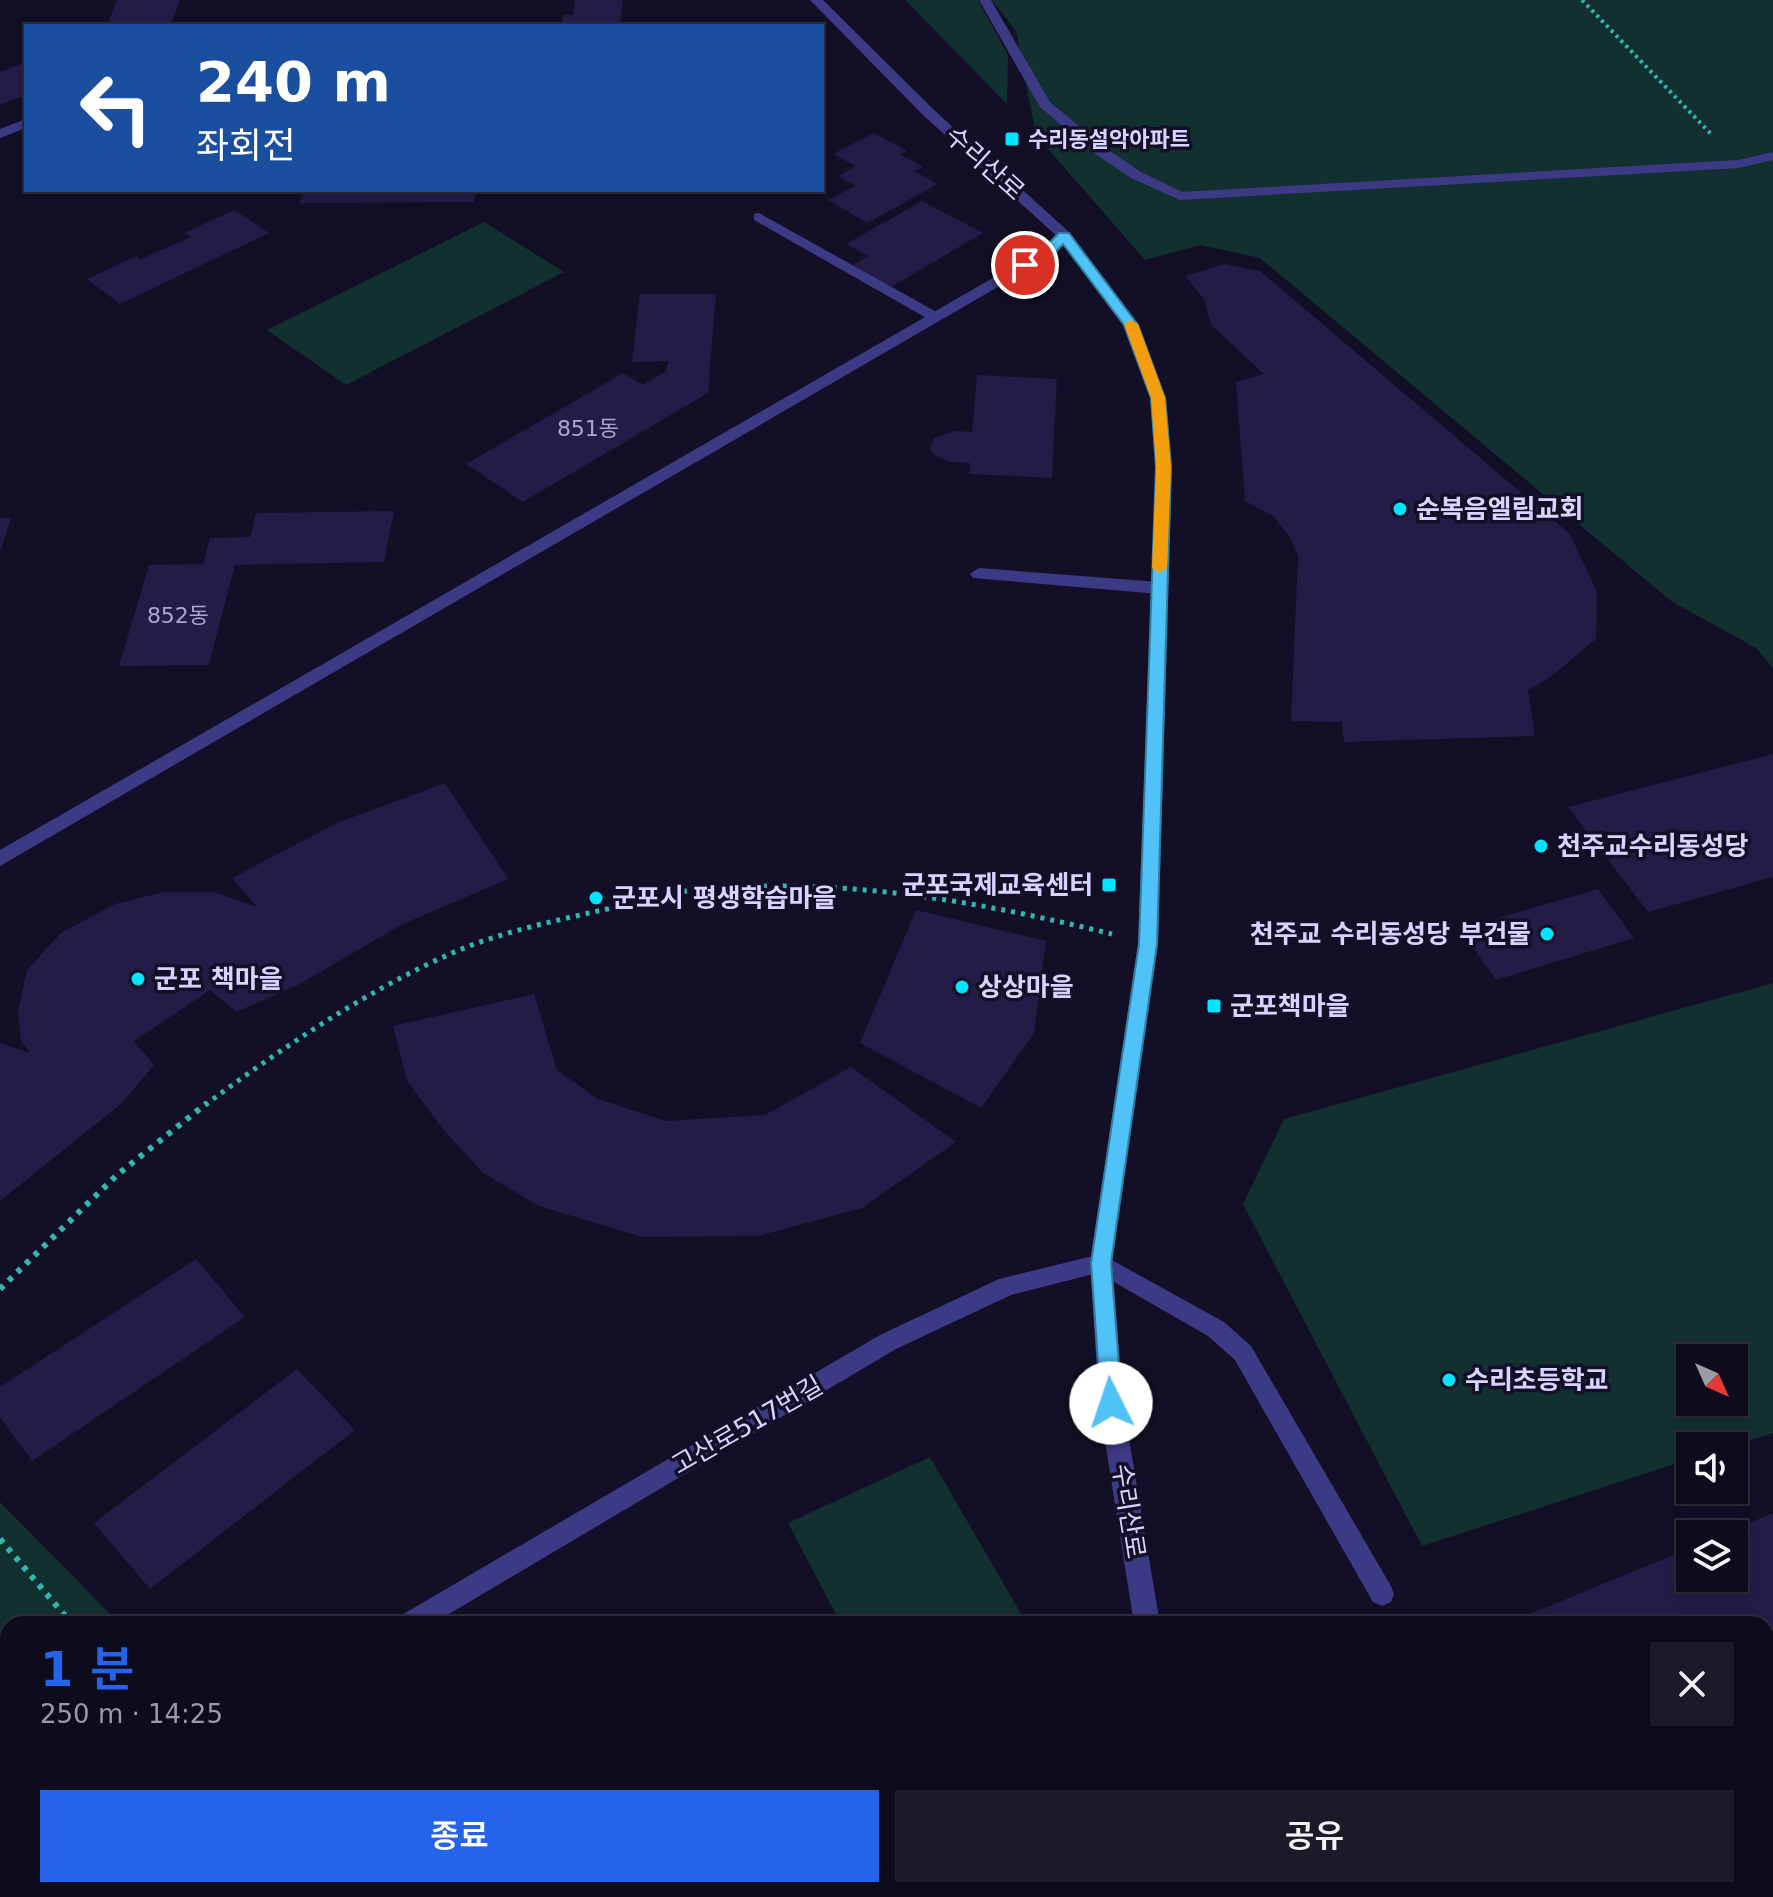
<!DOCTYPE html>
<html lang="ko">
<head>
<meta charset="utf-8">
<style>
	:root { --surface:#0e0b1c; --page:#1c1929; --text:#f1f3f6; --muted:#9b9ba3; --line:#2e2b3b; --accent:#2563eb }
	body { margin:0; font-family:"DejaVu Sans","Noto Sans KR",sans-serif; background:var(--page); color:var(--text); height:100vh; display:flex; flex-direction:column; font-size:30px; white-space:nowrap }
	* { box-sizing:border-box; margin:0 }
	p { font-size:26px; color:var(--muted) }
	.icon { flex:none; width:44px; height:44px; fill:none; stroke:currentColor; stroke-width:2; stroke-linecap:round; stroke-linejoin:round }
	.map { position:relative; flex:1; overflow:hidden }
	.drawer { position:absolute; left:0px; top:1616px; width:1774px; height:282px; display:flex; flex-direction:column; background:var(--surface); border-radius:24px 24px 0 0; box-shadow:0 4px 12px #0003,0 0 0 2px var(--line) }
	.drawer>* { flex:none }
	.hud { position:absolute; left:24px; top:24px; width:800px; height:168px; border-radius:0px; box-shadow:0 4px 12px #0003,0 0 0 2px var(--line); background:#1a4fa0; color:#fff; overflow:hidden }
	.needle { width:52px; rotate:135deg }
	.controls { position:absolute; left:1676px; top:1344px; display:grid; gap:16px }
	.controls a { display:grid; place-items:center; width:72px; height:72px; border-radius:0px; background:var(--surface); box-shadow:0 4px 12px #0003,0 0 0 2px var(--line); font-size:40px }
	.pin { position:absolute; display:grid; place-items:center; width:68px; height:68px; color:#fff; margin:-34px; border:4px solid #fff; border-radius:50%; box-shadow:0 2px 8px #0007 }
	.me { position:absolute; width:88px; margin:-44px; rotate:356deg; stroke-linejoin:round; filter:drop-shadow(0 0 6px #0008) }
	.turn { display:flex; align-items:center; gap:28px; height:168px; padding:0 40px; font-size:36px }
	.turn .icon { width:104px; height:104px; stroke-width:2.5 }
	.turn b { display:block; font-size:56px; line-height:68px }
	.round { display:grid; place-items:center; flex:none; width:84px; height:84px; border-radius:0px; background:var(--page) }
	.headline { display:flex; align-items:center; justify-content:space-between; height:136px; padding:0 40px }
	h1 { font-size:48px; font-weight:600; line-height:60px; color:var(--accent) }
	.button { display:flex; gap:16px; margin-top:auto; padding:16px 40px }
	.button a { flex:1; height:92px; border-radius:0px; background:var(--accent); color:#fff; font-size:32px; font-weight:600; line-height:92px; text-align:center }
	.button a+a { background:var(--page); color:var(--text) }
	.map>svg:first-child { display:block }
	.green { fill:#12302f; fill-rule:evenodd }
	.building { fill:#241b47 }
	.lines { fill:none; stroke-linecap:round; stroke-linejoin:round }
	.path-far2 { stroke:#2fb8b0; stroke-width:4; stroke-dasharray:3 4; stroke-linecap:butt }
	.path-far1 { stroke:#2fb8b0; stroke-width:5; stroke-dasharray:4 6; stroke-linecap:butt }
	.path { stroke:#2fb8b0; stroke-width:6; stroke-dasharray:5 7; stroke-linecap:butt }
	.service { fill:#3d3a85; fill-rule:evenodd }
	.minor { fill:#3d3a85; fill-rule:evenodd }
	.tertiary { fill:#3d3a85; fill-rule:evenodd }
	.route { fill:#4fc3f7; stroke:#337fa1; stroke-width:2 }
	.slow { fill:#f59e0b }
	.poi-dot { fill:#00e5ff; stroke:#130f26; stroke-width:3 }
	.labels { text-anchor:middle; stroke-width:7; stroke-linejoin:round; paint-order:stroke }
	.far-poi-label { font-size:22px; font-weight:bold; fill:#d9d4ff; stroke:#130f26; text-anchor:start }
	.number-label { font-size:22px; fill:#aca6d1 }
	.street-label { font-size:26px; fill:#d9d4ff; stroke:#130f26 }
	.poi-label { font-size:26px; font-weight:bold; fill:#d9d4ff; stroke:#130f26; text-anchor:start }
</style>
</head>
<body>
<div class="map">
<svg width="1773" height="1897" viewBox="0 0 1773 1897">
	<rect width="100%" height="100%" fill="#130f26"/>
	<path class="green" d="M905,0h73l30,55 -1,49z
		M992,0h781v668l-17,-20 -85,-47 -411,-343 -60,-13 -55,15 -109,-125 -20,-104z
		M484,222l80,50 -218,113 -79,-55z
		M1773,983v450l-42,13h-41v13l-268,87 -179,-342 41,-85zM1734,1358v44h-44v-44z
		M930,1457l97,167h-186l-53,-101z
		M0,1502l120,122h-112v91l-8,4z"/>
	<path class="building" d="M117,0h63l-10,26h-63z
		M575,0h48l-3,26h-59l2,-11h10z
		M26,62v33l-26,10v-33z
		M874,133l33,18 -7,3 23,13 -9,4 24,13 -71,39 -39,-23 27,-14 -17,-10 18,-10 -23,-12z
		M304,190h173l-3,12 -174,1z
		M922,201l61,32 -94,55 -38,-22 17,-10 -22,-12z
		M234,210l35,23 -149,71 -33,-25 49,-23 5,3 50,-22 -7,-4z
		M1224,264l36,7 310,263 27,58 -1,47 -48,40 -20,11 7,46 -191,6 -2,-20 -51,-1 7,-165 -9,-20 -16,-20 -28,-15 -9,-119 28,-8 -53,-49 -7,-26 -19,-23z
		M640,294h76l-8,99 -185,109 -57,-38 157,-91 20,12 23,-14 2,-10 -36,1z
		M977,375l80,4 -5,99 -83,-4 1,-11 -20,-1 -16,-7 -4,-7 4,-10 21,-7 17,1z
		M394,511l-10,51 -149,3 -26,100 -90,1 30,-101 54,-1 7,-26 40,-1 6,-24z
		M0,518h11l-10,32h-1z
		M1773,754v123l-125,35 -80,-105z
		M445,783l63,96 -107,46 -101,59 -64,28 -26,-22 -76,51 20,24 -33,39 -121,97v-158l30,10 -9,-12 -3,-30 9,-41 34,-37 54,-29 49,-12h50l43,15 -25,-29 105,-55z
		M1598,889l36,49 -138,42 -36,-51z
		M916,910l130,31 -12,92 -53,75 -121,-65z
		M534,994l23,76 41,29 68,22 99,-6 86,-48 105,75 -94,66 -104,28 -116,1 -103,-31 -57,-34 -40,-44 -35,-47 -14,-55z
		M196,1259l49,58 -213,144 -32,-44v-30z
		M297,1369l58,61 -205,159 -56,-66z
		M1773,1513v168l-7,-10v-47h-260l184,-76v30h44v-44h-11z
		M512,1890h222l-13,7h-223z"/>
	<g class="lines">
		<path class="path-far2" d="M1582,0l130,135"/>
		<path class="path-far1" d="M205,1105c77,-57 159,-113 247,-152 46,-20 97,-31 146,-42 29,-6 58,-16 88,-20 144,-16 287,9 426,43"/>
		<path class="path" d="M0,1289l117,-114 90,-72
			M0,1539l72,85
			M0,1730l8,8"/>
		<path class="service" d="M979,0h12l59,102 54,45 37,25 41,20 556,-32 35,-8v8l-35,8 -558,32 -49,-22 -37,-25 -54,-46z
			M759,213l181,101 3,3 -3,3h-10l-176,-100v-6z
			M979,568l180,14 9,6 -9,6 -186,-16 -3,-4z
			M1101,1254l123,68 27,24 140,240 3,8 -3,8 -9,4 -9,-4 -138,-242 -27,-24 -115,-66 -3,-7 3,-7z"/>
		<path class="minor" d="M26,119v9l-26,10v-9z
			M1064,231l7,4 -18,20 -1053,611v-16l1043,-601 16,-17z
			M1101,1254l8,2 3,7 -3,7 -98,25 -115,54 -464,275h-36l4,-8 480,-281 119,-56z
			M8,1850v28l-8,3v-28z"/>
		<path class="tertiary" d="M810,0h13l110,109 136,123 67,90 30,76 6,69 -14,477 -46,319 11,140 37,221h-26l-35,-221 -9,-140 48,-319 18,-477 -6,-69 -27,-73 -64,-87 -136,-123z
			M1259,1890h29l3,7h-29z"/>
	</g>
	<path class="route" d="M1059,233h10l69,92 27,73 6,69 -14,477 -46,319 11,140 -3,7 -8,2 -7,-2 -3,-7 -10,-140 48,-319 17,-477 -5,-69 -27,-73 -61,-81 -10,11 -23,13 -12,-3 25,-16z"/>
	<path class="slow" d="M1131,320l7,4 27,74 6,69 -4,101 -8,5 -7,-5 4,-101 -5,-69 -27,-74z"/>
	<g class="poi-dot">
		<rect x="1004" y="131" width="16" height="16" rx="4"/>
		<circle cx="1400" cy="509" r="8"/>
		<circle cx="1541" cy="846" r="8"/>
		<rect x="1101" y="877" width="16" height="16" rx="4"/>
		<circle cx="596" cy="898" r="8"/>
		<circle cx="1547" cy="934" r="8"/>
		<circle cx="138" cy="979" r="8"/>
		<circle cx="962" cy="987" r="8"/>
		<rect x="1206" y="998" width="16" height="16" rx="4"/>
		<circle cx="1449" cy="1380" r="8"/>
	</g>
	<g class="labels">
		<g class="far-poi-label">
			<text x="1028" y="147">수리동설악아파트</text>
		</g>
		<g class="number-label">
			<text x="588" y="436">851동</text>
			<text x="178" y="623">852동</text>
		</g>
		<g class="street-label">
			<text transform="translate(985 163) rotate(42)" y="9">수리산로</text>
			<text transform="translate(747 1425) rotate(-30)" y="9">고산로517번길</text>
			<text transform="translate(1129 1511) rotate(81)" y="9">수리산로</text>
		</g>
		<g class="poi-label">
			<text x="1416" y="518">순복음엘림교회</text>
			<text x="1557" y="855">천주교수리동성당</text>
			<text x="1093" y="894" text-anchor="end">군포국제교육센터</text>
			<text x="612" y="907">군포시 평생학습마을</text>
			<text x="1531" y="943" text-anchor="end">천주교 수리동성당 부건물</text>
			<text x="154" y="988">군포 책마을</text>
			<text x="978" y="996">상상마을</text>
			<text x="1230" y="1015">군포책마을</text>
			<text x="1465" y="1389">수리초등학교</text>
		</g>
	</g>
</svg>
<div class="controls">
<a><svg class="needle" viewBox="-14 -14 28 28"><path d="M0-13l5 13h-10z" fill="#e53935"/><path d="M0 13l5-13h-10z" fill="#9b9ba3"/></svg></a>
<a><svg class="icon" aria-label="sound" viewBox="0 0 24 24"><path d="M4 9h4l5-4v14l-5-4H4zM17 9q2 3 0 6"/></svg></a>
<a><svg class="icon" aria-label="layers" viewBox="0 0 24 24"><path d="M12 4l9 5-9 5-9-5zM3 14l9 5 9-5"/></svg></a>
</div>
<div class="pin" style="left:1025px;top:265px;background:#d93025"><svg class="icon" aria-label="arrive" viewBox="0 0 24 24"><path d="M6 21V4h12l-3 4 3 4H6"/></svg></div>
<svg class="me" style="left:1111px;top:1403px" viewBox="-20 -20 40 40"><circle r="19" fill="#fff"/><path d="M0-13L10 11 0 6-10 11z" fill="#4fc3f7"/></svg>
<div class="hud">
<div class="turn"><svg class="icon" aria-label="left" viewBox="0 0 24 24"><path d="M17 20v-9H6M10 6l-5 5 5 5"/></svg><div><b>240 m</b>좌회전</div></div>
</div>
<section class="drawer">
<div class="headline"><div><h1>1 분</h1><p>250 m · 14:25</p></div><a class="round"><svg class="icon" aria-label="close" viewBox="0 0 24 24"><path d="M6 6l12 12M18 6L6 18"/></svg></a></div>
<div class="button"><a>종료</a><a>공유</a></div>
</section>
</div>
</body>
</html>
